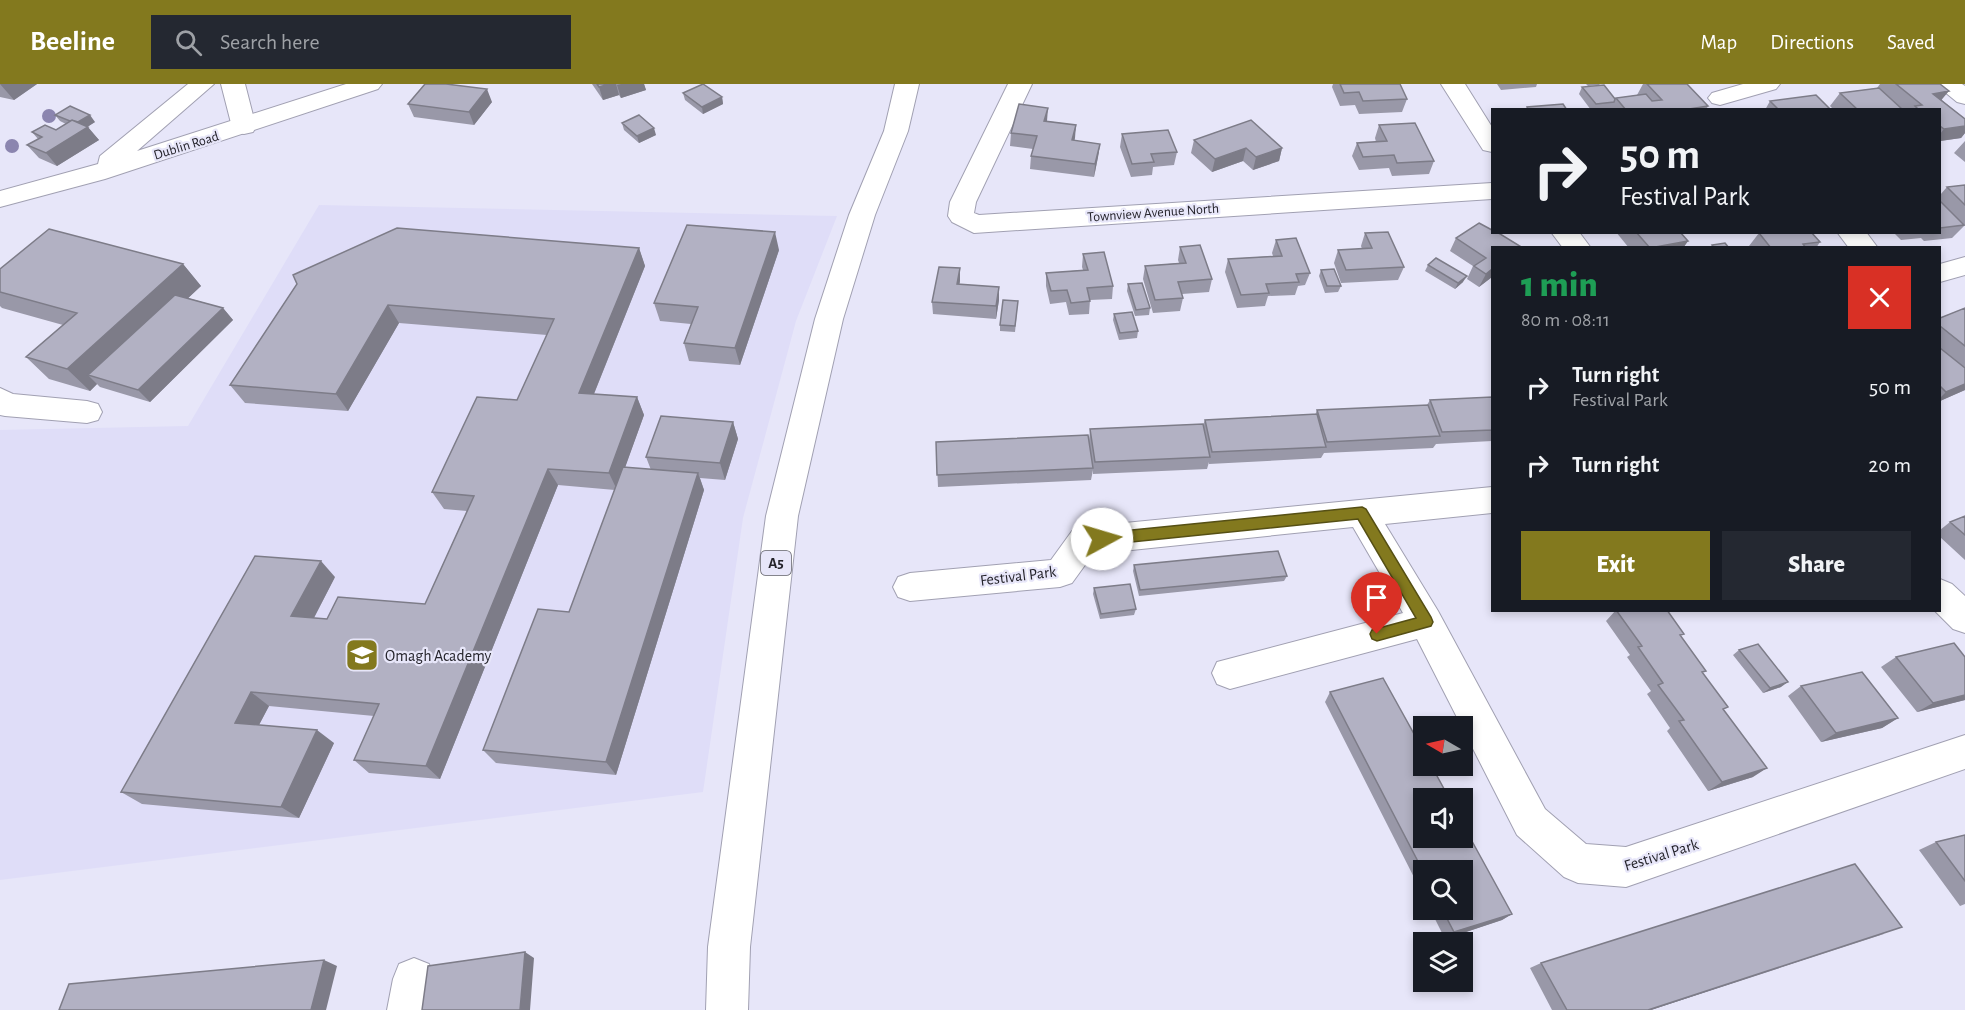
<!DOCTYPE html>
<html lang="en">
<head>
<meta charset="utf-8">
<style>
	:root { --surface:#171b24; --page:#242831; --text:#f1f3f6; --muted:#9ea1a6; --accent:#83791e }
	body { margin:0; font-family:"Alegreya Sans",sans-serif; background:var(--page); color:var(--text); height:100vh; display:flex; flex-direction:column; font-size:22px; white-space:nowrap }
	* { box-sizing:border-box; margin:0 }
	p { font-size:20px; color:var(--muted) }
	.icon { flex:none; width:33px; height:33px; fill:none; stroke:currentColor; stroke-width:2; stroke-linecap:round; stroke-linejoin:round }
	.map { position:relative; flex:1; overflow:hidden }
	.panel { position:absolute; left:1491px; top:162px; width:450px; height:366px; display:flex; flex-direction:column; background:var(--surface); border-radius:0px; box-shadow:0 3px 9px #0003 }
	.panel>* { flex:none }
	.guide { position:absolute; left:1491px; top:24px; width:450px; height:126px; border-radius:0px; box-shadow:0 3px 9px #0003; background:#171b24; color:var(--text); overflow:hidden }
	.needle { width:39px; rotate:279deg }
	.controls { position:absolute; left:1413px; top:632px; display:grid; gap:12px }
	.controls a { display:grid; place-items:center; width:60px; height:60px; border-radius:0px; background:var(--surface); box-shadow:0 3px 9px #0003; font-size:30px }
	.pin { position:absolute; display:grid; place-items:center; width:51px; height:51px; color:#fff; margin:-62px -26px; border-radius:50% 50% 50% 0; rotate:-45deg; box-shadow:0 0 6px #0007 }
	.pin .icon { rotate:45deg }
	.me { position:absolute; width:66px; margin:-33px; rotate:84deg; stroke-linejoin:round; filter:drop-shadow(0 0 4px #0008) }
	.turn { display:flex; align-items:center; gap:21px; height:126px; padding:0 30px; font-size:27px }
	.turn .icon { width:78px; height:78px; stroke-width:2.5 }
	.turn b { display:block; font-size:42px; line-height:51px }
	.round { display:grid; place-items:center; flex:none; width:63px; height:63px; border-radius:0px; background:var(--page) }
	.head { display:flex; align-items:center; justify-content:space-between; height:102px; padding:0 30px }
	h1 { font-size:36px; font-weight:800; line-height:45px; color:#1e9e55 }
	.primary-button { display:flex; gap:12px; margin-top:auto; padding:12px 30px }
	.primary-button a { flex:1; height:69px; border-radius:0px; background:var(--accent); color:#fff; font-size:24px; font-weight:800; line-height:69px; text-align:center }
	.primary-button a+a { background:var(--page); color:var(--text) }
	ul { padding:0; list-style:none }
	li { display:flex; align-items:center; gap:18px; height:78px; padding:0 30px }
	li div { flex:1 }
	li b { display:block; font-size:22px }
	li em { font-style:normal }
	header { display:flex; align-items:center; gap:36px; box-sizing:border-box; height:84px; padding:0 30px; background:var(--accent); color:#fff }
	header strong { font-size:28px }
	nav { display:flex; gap:33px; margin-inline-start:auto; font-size:21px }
	.search { width:420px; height:54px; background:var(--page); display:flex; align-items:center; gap:15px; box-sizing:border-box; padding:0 21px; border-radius:0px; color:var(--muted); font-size:22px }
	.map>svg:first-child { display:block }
	.built { fill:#dfddf8 }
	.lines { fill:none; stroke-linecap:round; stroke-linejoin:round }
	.minor-casing { stroke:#a1a0b2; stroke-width:2 }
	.major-casing { stroke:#a1a0b2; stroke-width:2 }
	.highway-casing { stroke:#a1a0b2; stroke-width:2 }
	.minor { fill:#fff; fill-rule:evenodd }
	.major { fill:#fff; fill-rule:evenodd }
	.highway { fill:#fff; fill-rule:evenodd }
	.tree { fill:#8b85af }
	.wall { fill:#9998a8 }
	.shaded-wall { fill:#7d7c88 }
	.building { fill:#b2b1c3; stroke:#7d7c88; stroke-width:1.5 }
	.route { fill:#83791e; stroke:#554f14; stroke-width:1.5 }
	.labels { text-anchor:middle; stroke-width:4.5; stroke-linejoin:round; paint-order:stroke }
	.far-street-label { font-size:14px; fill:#24232a; stroke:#e7e6f9 }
	.shield { fill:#e7e6f9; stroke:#5e5e68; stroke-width:1.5 }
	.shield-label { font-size:15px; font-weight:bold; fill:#24232a }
	.street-label { font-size:16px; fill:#24232a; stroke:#e7e6f9 }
	.poi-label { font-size:16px; fill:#24232a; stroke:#e7e6f9; text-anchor:start }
</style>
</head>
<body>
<header>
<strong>Beeline</strong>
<div class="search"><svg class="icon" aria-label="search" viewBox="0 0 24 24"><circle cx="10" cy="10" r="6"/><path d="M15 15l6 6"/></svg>Search here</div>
<nav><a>Map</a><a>Directions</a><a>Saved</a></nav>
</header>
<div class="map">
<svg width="1965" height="926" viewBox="0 0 1965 926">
	<rect width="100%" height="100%" fill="#e7e6f9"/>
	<path class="built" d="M319,121l518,11 -41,105 -53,197 -40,274 -703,88v-450l188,-4z"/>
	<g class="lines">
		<g class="minor-casing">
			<path id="minor" d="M221,0h24l11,43 -3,5 -9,2 -9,-2 -3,-5z
				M1008,0h24l-56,118 -2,11 5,2 513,-32v16l-518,34 -22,-11 -4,-6 2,-14z
				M1441,0h24l27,43v25l-9,-2z
				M1743,0h37l-4,5 -56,16 -8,-2 -4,-5 4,-5z
				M1935,0h27l3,2v18l-8,-2z
				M1551,148h28l12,16h-28z
				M1837,148h29l12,16h-29z
				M1965,173v18l-25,7v-18z
				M0,304l13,6 74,7 11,3 4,8 -4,8 -11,3 -82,-7 -5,-1z
				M1492,403v26l-107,11 53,87 107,198 41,35 40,3 339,-112v34l-339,118 -48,-4 -14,-6 -47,-42 -100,-196 -187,50 -13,-5 -5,-11 5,-11 186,-49 -50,-86 -260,27 -21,29 -12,4 -150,14 -12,-4 -5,-10 5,-10 12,-4 141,-13 21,-29 12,-4z
				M1940,495l12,5 13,12v37l-12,-4 -19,-19h6z
				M414,874l15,6 6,15 -6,31h-42l6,-31 6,-15z"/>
		</g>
		<g class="major-casing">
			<path id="major" d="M188,0h26l-77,67 209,-67h36l-4,5 -273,90 -105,28v-16l98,-27 2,-8z"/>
		</g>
		<g class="highway-casing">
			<path id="highway" d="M895,0h24l-11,47 -33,84 -32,104 -45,197 -48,431 -2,63h-42l2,-63 58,-431 49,-197 34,-104 35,-84z"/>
		</g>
		<use href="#minor" class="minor"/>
		<use href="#major" class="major"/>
		<use href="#highway" class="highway"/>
	</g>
	<g class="tree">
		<circle cx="49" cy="32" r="7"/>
		<circle cx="12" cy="62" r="7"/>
	</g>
	<path class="wall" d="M0,0h37l-23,16 -14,-3z
		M592,0h52l2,6 -25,8 -2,-3 -16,5z
		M1333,0h7l67,15 -5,13 -43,2 -4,-9 -15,1 -8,-19z
		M1497,0h40l-1,3 -35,3z
		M1586,0h14l-1,1 -11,1z
		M1643,0h44l21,22 -2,4h-115l-12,-16 3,-7 33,12 1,-1 22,-3h-1z
		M1880,0h60l2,16 23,19v14l-4,5 -21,3v-31h-106l-4,-4 10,-13 37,-5z
		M683,9l39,4 1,7 -20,10 -18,-14z
		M1770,17l61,9h-66z
		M492,18l-18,23 -60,-8 -6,-13z
		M55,31l40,7 -8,5 12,13 -42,26 -18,-8 -12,-13 11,-6 -6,-7 24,-2 10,-6 -6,-3z
		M1047,37l29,4 -2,16 26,3 -2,13 -4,20 -64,-8 1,-13 2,-7 -23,-3 1,-13z
		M622,39l34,12 -17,8 -15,-13z
		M1379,41l55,36 -5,13 -37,2 -3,-8 -30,2 -7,-14 5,-13 19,-1 -1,-4z
		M1122,50l55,18 -3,13 -21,2 -1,8 -21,2 -11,-30z
		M1194,56l88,8 -3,13 -26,9 -10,-9 -31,11 -21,-19z
		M1965,57v21l-11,-9z
		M1965,101v40l-13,13 -28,3 -3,-3 -20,2 -8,-8h47v-37l7,-8z
		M1616,148h64l8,9 -5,7h-54z
		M1365,149l39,34 -6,13 -57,3 -7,-20 4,-13 24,-1 -1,-3z
		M1759,149l61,9 -4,6h-66l-1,-2z
		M1456,154l36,10v29l-13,10 -12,-8 6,-13 -23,-15z
		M1276,156l34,33 -5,12 -7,1 -3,9 -27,1 -3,10 -28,2 -12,-36 3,-13 45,-3 -1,-3z
		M1180,163l32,32 -3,13 -27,2 1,4 -3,13 -27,2 -10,-34 2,-13 34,-3 -1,-3z
		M639,164l6,18 -51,128 43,3 7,18 -19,52 26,3 -5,-13 87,-35 5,17 -13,41 -25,-2 4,12 -88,285 -120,-12 -13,-13 86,-138 46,-122 -57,-5 -118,294 -71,-6 -15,-13 20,-44 -105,-10 -10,19 75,18 -35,75 -157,-14 -21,-12 214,-215 -21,41 13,1 98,-15 42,-93 -23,-2 -12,-17 85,-92 30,-65 -148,-12 -51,88 -103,-8 -15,-18 67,-101z
		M779,166l-39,115 -51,-4 -5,-18 7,-19 -31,-3 -6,-18z
		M1083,170l30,32 -1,13 -22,1 -1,14 -20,1 -3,-13 -16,2 -4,-18v-13l37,-3 -1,-3z
		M183,180l18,22 -13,12 35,10 10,12 -83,82 -50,-15 -3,-3 -7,7 -41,-12 -23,-22 37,-32 -61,-17 -2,-2v-37z
		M1428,181l35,17 -8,7 -30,-18z
		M1321,186l20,16 -3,6 -13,1 -6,-17z
		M960,197l-1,4 40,2v13l-3,19 -63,-5 -1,-12z
		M1128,200l22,24 -1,7 -14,1 -8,-25z
		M1018,217l-3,31 -15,-1v-6z
		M1965,224v82l-25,11v-83z
		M1114,230l24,17 -1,7 -18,2 -6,-20z
		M1492,313v44l-56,3 -3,4 -109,5 -3,5 -112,6v-2l-2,7 -114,5v-4l-2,10 -153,7 -2,-45 153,-1 1,-12 113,-4 2,-5 110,-5 2,-5 110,-5 3,-5z
		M1965,432v44l-25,-23v-7l10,-8z
		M1134,481l153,11 -3,5 -145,15 -6,-25z
		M1094,504l42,21 -2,6 -34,4 -7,-25z
		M1616,526l65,27 43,73 29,67 -45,14 -41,-60 3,-3 -23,-34 4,-3 -24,-34 3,-2 -24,-34z
		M1739,566l42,37 -18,6 -30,-38z
		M1896,573l69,43 -48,12 -36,-45z
		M1801,602l97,32 -16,10 -61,14 -33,-46z
		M1330,608l182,222 -10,6 -57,19 -15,-30h32l-38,-39v27l-99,-195z
		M1965,751v69l-5,2 -41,-56 17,-8z
		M1884,850l-233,76h-99l-22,-42 11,-5z"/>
	<path class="shaded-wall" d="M0,0h37l-23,16z
		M609,0h7l3,11 -16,5 -4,-13z
		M621,0h23l2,6 -25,8 -4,-13z
		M487,5l5,13 -18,23 -5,-13z
		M1949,7l-11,13 -5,-10z
		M722,13l1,7 -20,10 -1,-7z
		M1048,24l-1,13 -4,13 1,-13z
		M90,31l5,7 -14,9 -6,-7z
		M1076,41l-1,13 -4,16 1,-14z
		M1965,42v7l-4,5 -21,3v-7l4,-5z
		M88,43l11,13 -42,26 -11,-13z
		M654,44l2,7 -17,8 -2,-7z
		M1100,60l-2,13 -4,20 1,-13z
		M1246,64l-3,13 -31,11 3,-13z
		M1282,64l-3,13 -26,9 3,-13z
		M775,148l4,18 -39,115 -5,-17z
		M1688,157l-5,7h-29z
		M639,164l6,18 -58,145 -8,-18z
		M183,180l18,22 -99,93 -14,-4 9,9 -7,7 -23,-22z
		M960,184v13l-3,16v-13z
		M1492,185v8l-13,10 7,-13z
		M1467,192l-4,6 -8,7 3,-6z
		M999,203v13l-3,19v-13z
		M388,221l11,18 -51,88 -12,-17z
		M223,224l10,12 -83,82 -12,-12z
		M1965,300v6l-25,11v-3l6,-6z
		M637,313l7,18 -27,75 -8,-17z
		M733,338l5,17 -13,41 -5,-17z
		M548,385l10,16 -118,294 -14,-13z
		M698,389l6,17 -88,285 -10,-13z
		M321,477l14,16 -28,54 -16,-15z
		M1788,598l-7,5 -18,6 7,-5z
		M251,608l18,14 -16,30 -18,-13z
		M1965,611v5l-48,12 16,-9z
		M1898,634l-16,10 -61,14 15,-9z
		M317,646l17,13 -35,75 -18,-11z
		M1767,684l-14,9 -45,14 14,-9z
		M1512,830l-10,6 -57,19 9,-7z
		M1902,843l-251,83h-3z
		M525,868l9,6 -4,52h-10z
		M324,876l13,6 -11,44h-15z"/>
	<path class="building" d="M425,0h21l41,5 -18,23 -61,-8z
		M597,0h12l-10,3z
		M703,0l19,13 -20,10 -19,-14z
		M1340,0h60l7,15 -44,2 -4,-9 -15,1z
		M1647,0h40l21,22 -25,4h-57l-10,-12 30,-4 6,7 10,-1z
		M1896,0h44l9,7 -16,3 32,25v7l-21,3 -4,-3v-16h-21l-4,-4 7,-1z
		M1604,1l11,14 -1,3 -18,2 -14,-17z
		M1879,4l24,22h-45l-18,-17z
		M1816,11l15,15h-52l-9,-9z
		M1019,20l29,4 -4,13 32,4 -4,15 28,4 -5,20 -64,-8 6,-20 -26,-3z
		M1563,20l4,6h-39l-1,-3z
		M70,22l20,9 -12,7 -6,-2 -2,1 -15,-6z
		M639,31l15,13 -17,8 -15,-13z
		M72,36l16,7 -42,26 -19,-8 15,-8 -10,-5 13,-7 11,5z
		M1251,36l31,28 -26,9 -10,-9 -31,11 -21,-19z
		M1415,39l19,38 -37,2 -3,-8 -31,2 -6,-14 30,-2 -8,-16z
		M1168,46l9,22 -26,2 3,8 -22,2 -10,-30z
		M1965,101v20l-18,-18z
		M1940,117l24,24 -24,3z
		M1479,139l13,7v2h5l26,16h-31v21l-6,5 -12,-8 12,-8 -30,-20z
		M687,141l88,7 -40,116 -51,-5 14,-36 -44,-4z
		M397,144l242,20 -60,145 58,4 -28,76 -61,-4 -122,297 -72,-6 25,-56 -128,-12 -16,31 82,7 -36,77 -160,-15 134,-236 66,5 -30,55 36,3 11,-22 87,7 49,-108 -42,-4 45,-95 40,3 37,-81 -166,-14 -52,89 -106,-9 67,-101 -4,-9z
		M49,145l134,35 -116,105 -41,-12 51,-44 -77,-21v-23z
		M1388,148l16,35 -58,3 -8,-20 34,-2 -7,-15z
		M1636,148h44l8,9 -38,7z
		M1766,148h45l9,10 -17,2 3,4h-35l-12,-15z
		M1296,154l14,35 -14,1 3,8 -33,2 3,9 -28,2 -13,-36 54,-3 -6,-16z
		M1725,159l4,5h-15l-2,-3z
		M1200,161l12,34 -34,3 5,16 -28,2 -10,-34 41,-3 -6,-16z
		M1104,168l9,34 -26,2 3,13 -19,2 -4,-13 -16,1 -5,-18 42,-3 -5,-16z
		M1436,174l31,18 -9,7 -30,-18z
		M939,183l21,1 -3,16 42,3 -3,19 -64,-4z
		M1334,185l7,17h-14l-6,-16z
		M1142,199l8,25 -14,2 -8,-26z
		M175,211l48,13 -85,82 -50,-15z
		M1003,216l15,1 -3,25 -15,-1z
		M1965,224v38l-25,-20v-8z
		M1132,228l6,19 -18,2 -6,-19z
		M1940,264l25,20v16l-19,8 -6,-6z
		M1492,313v33l-50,2 -12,-32z
		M1428,321l12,31 -113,6 -10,-32z
		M1317,330l9,33 -114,5 -7,-32z
		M661,332l72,6 -13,41 -74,-6z
		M1203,340l7,33 -115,5 -5,-33z
		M1088,351l5,33 -156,7 -1,-33z
		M623,383l75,6 -92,289 -123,-12 55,-141 31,3z
		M1965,432v19l-15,-13z
		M1278,467l9,25 -147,14 -6,-25z
		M1130,500l6,25 -35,5 -7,-26z
		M1616,526h51l17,24 -4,1 26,36 -4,1 26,35 -5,2 44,59 -45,14 -43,-61 5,-1 -26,-35 5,-2 -25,-36 4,-1z
		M1954,559l11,14v38l-32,8 -37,-46z
		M1758,560l30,38 -18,6 -31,-38z
		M1862,588l36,46 -62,15 -35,-47z
		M1383,594l41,74v13h7l18,33h-25v39h38v-14l50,91 -58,18 -12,-23h20v-39h-38v3l-94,-181z
		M1965,751v46l-29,-39z
		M1855,780l47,63 -254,83h-81l-26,-47z
		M525,868l-5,58h-98l6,-44z
		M324,876l-13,50h-252l10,-26z"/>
	<path class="route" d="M1362,423l4,2 65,108 2,5 -2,4 -54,15 -5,-2 -2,-5 2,-4 44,-12 -58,-99 -256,26 -6,-6 6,-6z"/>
	<defs>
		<g id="university-square" transform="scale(1.725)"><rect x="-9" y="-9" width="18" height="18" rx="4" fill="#83791e" stroke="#e7e6f9"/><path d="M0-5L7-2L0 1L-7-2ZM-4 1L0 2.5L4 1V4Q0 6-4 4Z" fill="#fff"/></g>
	</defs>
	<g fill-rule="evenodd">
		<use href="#university-square" x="362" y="571"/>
	</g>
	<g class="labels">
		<g class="far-street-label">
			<text transform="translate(186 61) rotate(-17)" y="5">Dublin Road</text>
			<text transform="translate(1153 128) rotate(-4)" y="5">Townview Avenue North</text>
		</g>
		<rect class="shield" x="761" y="467" width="30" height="24" rx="4.5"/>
		<g class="shield-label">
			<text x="776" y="484">A5</text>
		</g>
		<g class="street-label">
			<text transform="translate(1018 491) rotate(-7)" y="6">Festival Park</text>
			<text transform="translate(1661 770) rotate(-17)" y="6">Festival Park</text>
		</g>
		<g class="poi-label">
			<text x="385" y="577">Omagh Academy</text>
		</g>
	</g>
</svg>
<div class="controls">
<a><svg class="needle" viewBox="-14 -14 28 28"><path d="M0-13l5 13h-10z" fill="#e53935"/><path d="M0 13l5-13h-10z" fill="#9ea1a6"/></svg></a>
<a><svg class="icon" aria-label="sound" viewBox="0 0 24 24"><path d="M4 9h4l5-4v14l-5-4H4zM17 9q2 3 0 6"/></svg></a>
<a><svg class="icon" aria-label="search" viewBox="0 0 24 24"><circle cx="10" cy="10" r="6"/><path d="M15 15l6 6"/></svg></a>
<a><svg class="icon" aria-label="layers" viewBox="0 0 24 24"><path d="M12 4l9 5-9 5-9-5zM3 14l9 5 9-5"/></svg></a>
</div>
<div class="pin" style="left:1377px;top:550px;background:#d93025"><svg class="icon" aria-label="arrive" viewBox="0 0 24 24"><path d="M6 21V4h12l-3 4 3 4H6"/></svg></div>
<svg class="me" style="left:1102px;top:455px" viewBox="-20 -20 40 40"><circle r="19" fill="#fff"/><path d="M0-13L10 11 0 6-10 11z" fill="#83791e"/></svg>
<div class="guide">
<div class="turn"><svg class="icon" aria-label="right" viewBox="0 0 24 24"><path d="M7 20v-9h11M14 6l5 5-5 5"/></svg><div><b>50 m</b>Festival Park</div></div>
</div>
<section class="panel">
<div class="head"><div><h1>1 min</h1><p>80 m · 08:11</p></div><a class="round" style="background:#d93025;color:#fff"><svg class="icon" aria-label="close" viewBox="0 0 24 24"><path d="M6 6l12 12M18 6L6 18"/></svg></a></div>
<ul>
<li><svg class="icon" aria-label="right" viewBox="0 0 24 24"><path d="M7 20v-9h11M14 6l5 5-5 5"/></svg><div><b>Turn right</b><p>Festival Park</p></div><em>50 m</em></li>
<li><svg class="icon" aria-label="right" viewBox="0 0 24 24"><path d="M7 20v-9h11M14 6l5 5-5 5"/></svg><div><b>Turn right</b></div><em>20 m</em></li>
</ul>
<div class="primary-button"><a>Exit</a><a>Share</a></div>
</section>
</div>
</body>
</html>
